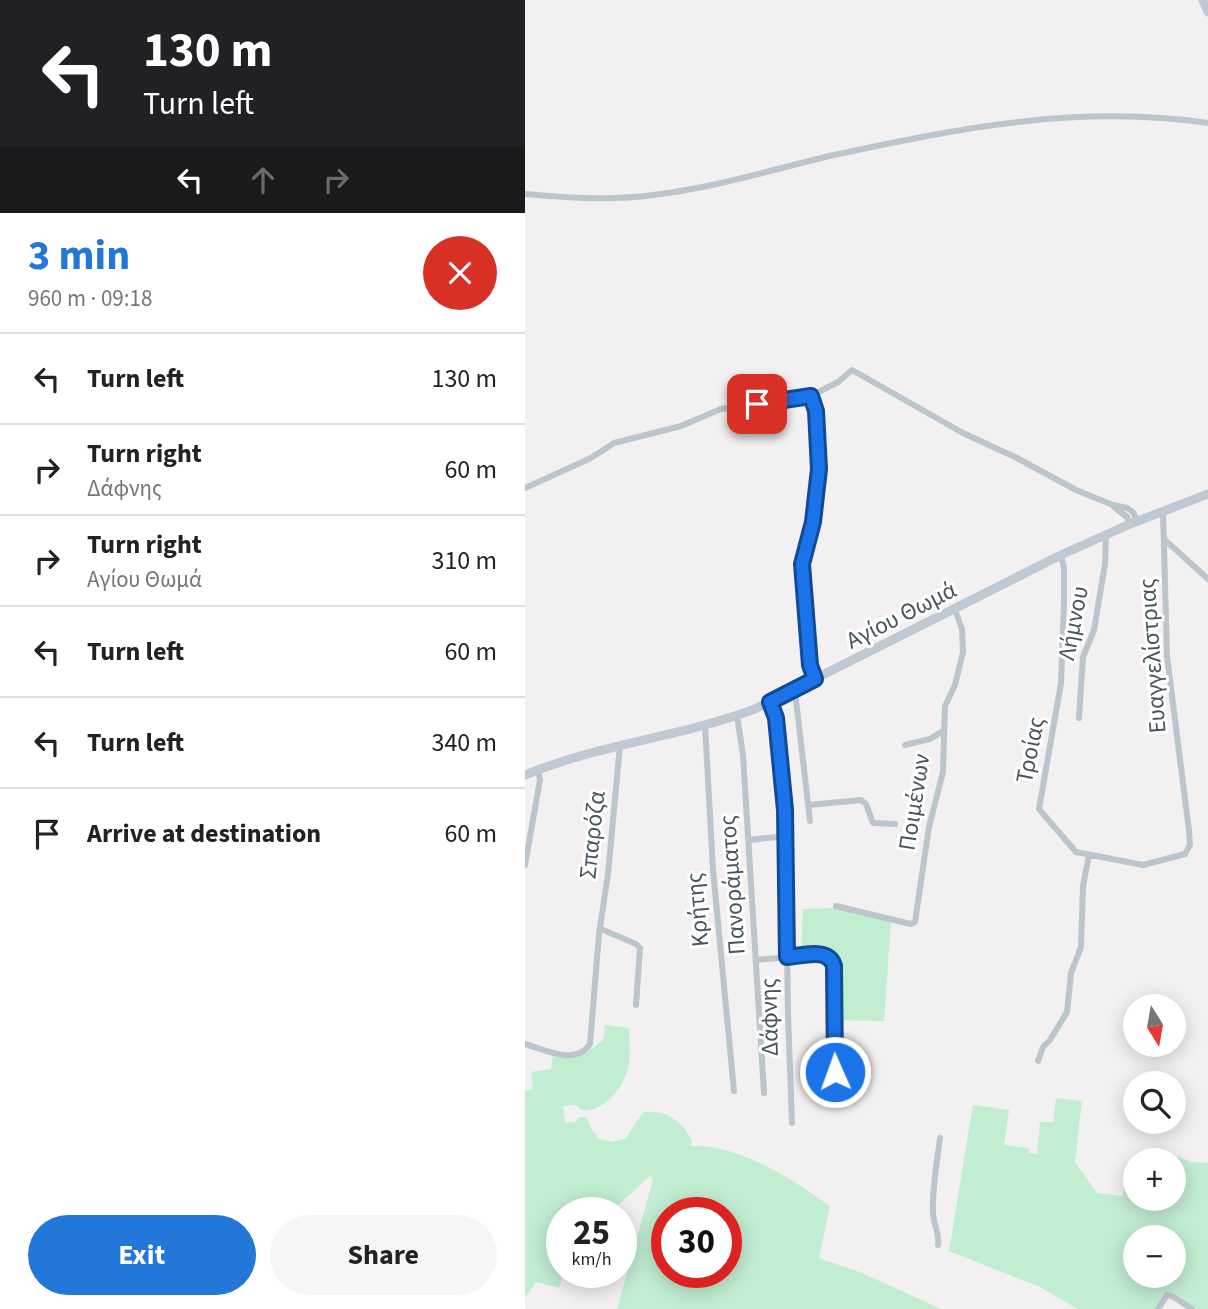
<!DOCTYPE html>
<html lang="en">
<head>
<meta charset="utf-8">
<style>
	:root { --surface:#fff; --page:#f6f6f6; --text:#222; --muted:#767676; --line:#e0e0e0; --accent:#2377d9 }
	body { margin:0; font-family:"Source Sans 3",sans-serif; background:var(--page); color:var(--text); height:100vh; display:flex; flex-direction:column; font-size:26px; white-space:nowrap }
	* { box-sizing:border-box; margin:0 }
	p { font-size:23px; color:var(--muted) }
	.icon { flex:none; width:38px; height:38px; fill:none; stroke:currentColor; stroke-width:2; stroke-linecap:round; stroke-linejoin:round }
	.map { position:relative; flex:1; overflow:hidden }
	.details { display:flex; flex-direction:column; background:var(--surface); width:525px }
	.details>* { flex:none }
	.banner { background:#202124; color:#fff; overflow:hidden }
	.needle { width:46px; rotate:169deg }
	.tools { position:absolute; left:598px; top:994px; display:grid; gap:14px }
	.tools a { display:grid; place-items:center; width:63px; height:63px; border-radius:50%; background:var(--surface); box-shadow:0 4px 18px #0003; font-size:35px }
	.speed { position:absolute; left:21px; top:1197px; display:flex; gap:14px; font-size:35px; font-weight:700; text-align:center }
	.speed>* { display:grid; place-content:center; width:91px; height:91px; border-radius:50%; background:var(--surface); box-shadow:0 4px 18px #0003; line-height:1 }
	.speed small { font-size:18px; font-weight:400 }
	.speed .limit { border:10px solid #d22; background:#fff; color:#111 }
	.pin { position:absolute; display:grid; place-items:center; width:60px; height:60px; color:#fff; margin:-30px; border-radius:14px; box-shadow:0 4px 10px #0006 }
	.me { position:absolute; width:77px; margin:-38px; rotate:358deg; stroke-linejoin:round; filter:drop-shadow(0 0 5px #0008) }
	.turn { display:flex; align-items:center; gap:24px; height:147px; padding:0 28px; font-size:32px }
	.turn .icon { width:91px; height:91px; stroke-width:2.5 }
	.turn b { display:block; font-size:49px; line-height:60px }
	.lanes { display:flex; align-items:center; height:66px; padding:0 28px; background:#0003; justify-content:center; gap:35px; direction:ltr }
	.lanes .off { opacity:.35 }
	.round { display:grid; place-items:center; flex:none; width:74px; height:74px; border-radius:37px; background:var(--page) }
	.overview { display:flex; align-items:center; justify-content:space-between; height:119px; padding:0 28px }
	h1 { font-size:42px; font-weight:700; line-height:52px; color:var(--accent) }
	.cta { display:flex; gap:14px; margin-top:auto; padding:14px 28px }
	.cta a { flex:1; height:80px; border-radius:42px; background:var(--accent); color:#fff; font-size:28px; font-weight:700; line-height:80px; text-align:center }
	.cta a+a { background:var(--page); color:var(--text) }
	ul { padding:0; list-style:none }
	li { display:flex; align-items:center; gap:21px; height:91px; padding:0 28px; border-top:2px solid var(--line) }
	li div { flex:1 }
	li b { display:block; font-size:26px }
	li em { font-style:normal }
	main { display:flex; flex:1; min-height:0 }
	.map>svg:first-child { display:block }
	.green { fill:#c1edd1; fill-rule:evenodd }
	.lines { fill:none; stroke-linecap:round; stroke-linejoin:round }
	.street { stroke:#bdc5cc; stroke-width:6 }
	.secondary { stroke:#bfc9d3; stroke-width:9 }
	.route-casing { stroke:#114b97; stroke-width:18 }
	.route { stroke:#1a73e8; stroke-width:12 }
	.labels { text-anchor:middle; stroke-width:6; stroke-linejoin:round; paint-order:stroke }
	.street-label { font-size:24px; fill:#49545d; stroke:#fff }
</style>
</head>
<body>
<main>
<section class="details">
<div class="banner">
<div class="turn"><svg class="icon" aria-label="left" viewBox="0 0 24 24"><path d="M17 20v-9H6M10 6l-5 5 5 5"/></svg><div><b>130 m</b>Turn left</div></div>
<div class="lanes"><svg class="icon" aria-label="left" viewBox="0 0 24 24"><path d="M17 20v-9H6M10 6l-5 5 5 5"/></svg><svg class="icon off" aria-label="ahead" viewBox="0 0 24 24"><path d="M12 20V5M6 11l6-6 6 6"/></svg><svg class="icon off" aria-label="right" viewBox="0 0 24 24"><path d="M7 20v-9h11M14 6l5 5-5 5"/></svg></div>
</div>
<div class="overview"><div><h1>3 min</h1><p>960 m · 09:18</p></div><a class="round" style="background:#d93025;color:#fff"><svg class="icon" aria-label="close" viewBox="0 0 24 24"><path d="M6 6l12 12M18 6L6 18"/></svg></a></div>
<ul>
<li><svg class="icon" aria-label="left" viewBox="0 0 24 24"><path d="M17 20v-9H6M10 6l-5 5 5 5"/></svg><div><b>Turn left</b></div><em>130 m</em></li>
<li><svg class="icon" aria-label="right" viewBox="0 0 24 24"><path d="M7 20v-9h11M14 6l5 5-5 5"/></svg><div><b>Turn right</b><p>Δάφνης</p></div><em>60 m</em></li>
<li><svg class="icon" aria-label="right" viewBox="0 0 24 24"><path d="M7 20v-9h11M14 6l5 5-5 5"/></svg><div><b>Turn right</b><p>Αγίου Θωμά</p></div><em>310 m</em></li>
<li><svg class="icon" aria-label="left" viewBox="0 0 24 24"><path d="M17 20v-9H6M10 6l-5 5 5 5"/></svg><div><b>Turn left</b></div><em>60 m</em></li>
<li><svg class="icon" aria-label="left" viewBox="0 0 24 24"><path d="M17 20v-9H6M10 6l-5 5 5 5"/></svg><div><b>Turn left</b></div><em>340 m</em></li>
<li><svg class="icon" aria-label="arrive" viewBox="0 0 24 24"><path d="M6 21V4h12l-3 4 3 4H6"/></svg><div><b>Arrive at destination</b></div><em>60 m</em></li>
</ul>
<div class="cta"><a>Exit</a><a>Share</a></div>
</section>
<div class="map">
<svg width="683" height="1309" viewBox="0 0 683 1309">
	<rect width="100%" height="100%" fill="#f2f0f0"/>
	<path class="green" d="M312,908l54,13 -7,100 -49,-1 -2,-64 -5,-4 -27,1 2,-44z
		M80,1025l24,3c0,13 2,28 -1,40 -5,21 -25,45 -47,42l-5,-5 -13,1 2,17 11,-1 3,-5h7l6,13 7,9 14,3 13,-4 17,-26c25,-2 37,8 49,28l-1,6c48,-2 101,33 139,60l-11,52 43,15 79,36h-324l36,-129 -3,-4 -40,37h-48v59h2l-5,16 -23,-6 -11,16v-207l8,-2 -2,-17 20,-3 2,-15c24,2 31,2 50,-14zM142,1213h59v59h-59z
		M531,1098l26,3 -7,61 22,31 26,3 4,-33 9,2v34h38l3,-2 1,-41 12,6 18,1v146h-12l-23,-16 -16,16h-79l-38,-22 -91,-36 24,-146 36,5 -5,35 25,3v5l8,1 3,-32h13zM611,1237h38v39h-38z"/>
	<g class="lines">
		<path class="street" d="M0,194c41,4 86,7 128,1 61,-7 121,-26 181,-40 125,-27 246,-51 374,-32
			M0,488l66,-30 23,-15 67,-17 40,-17 90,-13
			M589,507l13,10 3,7
			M640,540l43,39
			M536,555l3,13v35l-3,80 -22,126 37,43 67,13 42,-11 5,-9 -1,-14 -22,-175 -4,-145
			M290,679l-5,-14 -8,-101 10,-42 7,-53 -3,-58 -5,-15 27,-14 14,-12 111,63 52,24 61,33 37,15 14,3 6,4 4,9
			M267,691l4,9 14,121
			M245,702l6,16 9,92 3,204 4,109
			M212,716l6,39 21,338
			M554,718l4,-61 11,-27 11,-66 1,-29
			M180,725l8,145 21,221
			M380,745l25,-6 13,-8
			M284,805l52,-5 5,4 7,19 22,1
			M224,840l37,-4
			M0,865l15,-85 -2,-10
			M311,906l75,18 4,-2 14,-95 14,-55 2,-66 10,-21 8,-33 -1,-23 -7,-19
			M76,929l35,15 4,4 -4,57
			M231,960l64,-6 12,5 2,7 -1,60 2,69
			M0,1044c21,6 50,22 65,0l9,-110 9,-60 12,-129
			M513,1061l5,-14 7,-7 17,-28 4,-39 10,-26 2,-61 6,-31
			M413,1245c2,-12 -5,-21 -5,-33 -1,-25 4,-49 7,-74
			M633,1309l9,-14 5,1 20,13"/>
		<path class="secondary" d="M678,0l5,12
			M0,775c75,-31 155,-38 230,-66l306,-154 69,-31 78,-30"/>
	</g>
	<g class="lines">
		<g class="route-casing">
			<path id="route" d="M232,404l54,-8 5,15 3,58 -6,53 -11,42 8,101 5,14 -45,23 6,16 9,92 2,147c15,-1 42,-10 47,9l1,106"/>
		</g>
		<use href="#route" class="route"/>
	</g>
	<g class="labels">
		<g class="street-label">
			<text transform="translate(376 615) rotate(-27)" y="8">Αγίου Θωμά</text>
			<text transform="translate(548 623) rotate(-79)" y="8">Λήμνου</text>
			<text transform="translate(627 656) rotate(-94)" y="8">Ευαγγελίστριας</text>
			<text transform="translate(505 750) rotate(-79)" y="8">Τροίας</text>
			<text transform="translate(389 802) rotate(-81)" y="8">Ποιμένων</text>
			<text transform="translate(67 835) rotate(-84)" y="8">Σπαρόζα</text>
			<text transform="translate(207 885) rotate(-94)" y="8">Πανοράματος</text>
			<text transform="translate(172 910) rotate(-95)" y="8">Κρήτης</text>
			<text transform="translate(244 1017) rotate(-91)" y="8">Δάφνης</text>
		</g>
	</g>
</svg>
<div class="tools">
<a><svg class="needle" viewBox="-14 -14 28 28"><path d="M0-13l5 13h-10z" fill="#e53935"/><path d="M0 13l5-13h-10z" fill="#767676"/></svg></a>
<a><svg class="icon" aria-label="search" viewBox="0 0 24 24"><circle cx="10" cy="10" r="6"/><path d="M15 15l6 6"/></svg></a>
<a>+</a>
<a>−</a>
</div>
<div class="speed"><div>25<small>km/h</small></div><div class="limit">30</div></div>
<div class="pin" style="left:232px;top:404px;background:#d93025"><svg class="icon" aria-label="arrive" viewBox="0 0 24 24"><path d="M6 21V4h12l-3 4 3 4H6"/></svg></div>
<svg class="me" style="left:310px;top:1072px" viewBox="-20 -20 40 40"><circle r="17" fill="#1a73e8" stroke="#fff" stroke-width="3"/><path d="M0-11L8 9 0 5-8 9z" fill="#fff"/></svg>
</div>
</main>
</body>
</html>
